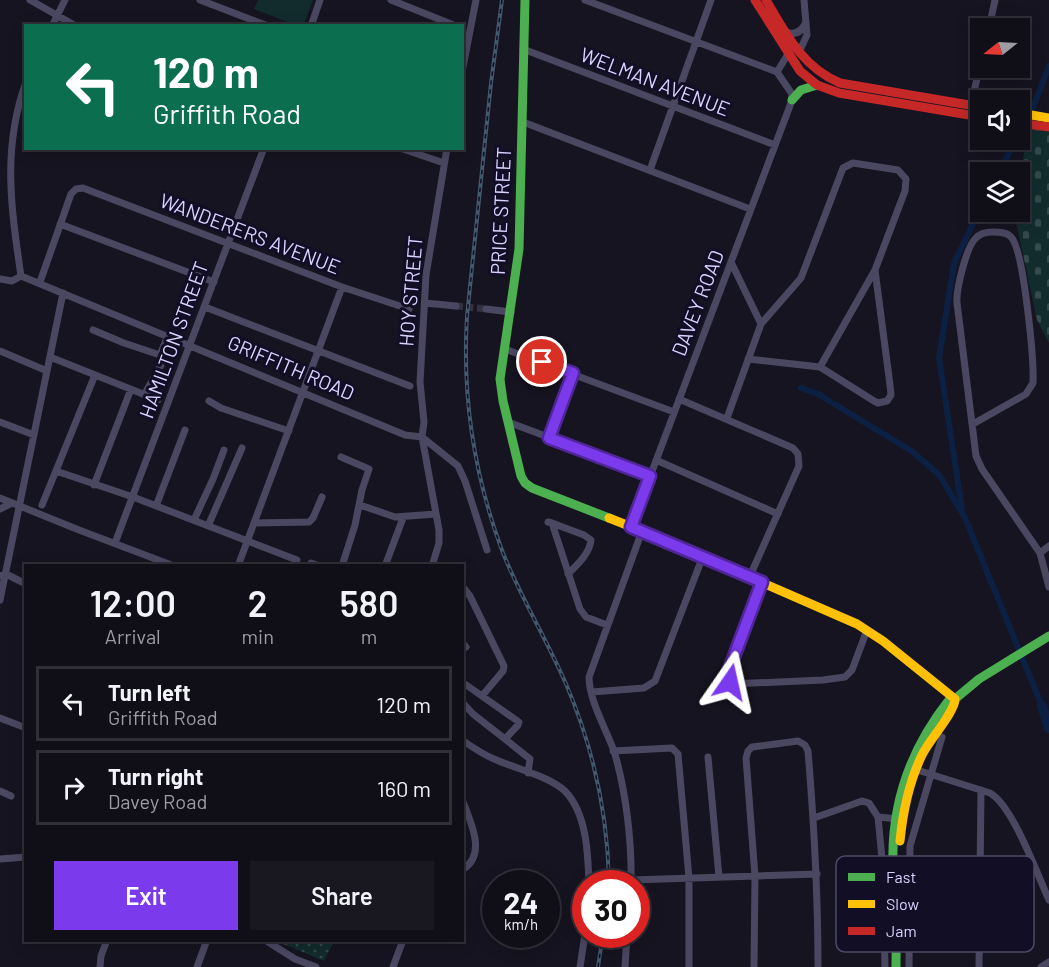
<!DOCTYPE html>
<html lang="en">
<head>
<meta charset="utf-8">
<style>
	:root { --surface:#100f18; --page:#191821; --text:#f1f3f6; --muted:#9c9ca2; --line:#302f37; --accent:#7c3aed }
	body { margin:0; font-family:Barlow,sans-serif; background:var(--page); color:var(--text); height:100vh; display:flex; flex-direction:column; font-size:22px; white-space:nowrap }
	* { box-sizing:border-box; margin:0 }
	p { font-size:20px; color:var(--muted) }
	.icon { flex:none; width:33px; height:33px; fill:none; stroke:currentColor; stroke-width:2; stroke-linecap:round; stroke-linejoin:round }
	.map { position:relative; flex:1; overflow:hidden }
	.panel { position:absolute; left:24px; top:564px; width:440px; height:378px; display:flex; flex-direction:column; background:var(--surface); border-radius:0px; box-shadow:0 3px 15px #0003,0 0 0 2px var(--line) }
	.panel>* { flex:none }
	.guide { position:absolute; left:24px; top:24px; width:440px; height:126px; border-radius:0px; box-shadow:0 3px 15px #0003,0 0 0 2px var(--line); background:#0b6e4f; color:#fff; overflow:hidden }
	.needle { width:39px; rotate:252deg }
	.buttons { position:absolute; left:970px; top:18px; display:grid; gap:12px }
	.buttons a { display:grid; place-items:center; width:60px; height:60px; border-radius:0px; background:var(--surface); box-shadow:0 3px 15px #0003,0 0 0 2px var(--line); font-size:30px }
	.speed { position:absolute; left:482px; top:870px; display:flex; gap:12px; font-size:30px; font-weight:700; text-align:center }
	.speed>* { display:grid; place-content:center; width:78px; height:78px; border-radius:50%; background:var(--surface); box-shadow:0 3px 15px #0003,0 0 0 2px var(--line); line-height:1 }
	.speed small { font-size:15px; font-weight:400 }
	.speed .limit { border:9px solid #d22; background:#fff; color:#111 }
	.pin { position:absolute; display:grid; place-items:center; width:51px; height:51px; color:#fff; margin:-26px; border:3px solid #fff; border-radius:50%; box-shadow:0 2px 6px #0007 }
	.me { position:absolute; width:66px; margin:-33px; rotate:11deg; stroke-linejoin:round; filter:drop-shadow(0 0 4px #0008) }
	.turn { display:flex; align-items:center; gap:21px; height:126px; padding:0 30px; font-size:27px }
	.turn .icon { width:78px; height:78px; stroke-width:2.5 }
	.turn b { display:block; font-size:42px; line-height:51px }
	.eta { display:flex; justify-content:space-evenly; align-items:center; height:102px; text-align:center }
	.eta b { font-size:36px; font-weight:600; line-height:42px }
	.primary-button { display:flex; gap:12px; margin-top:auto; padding:12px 30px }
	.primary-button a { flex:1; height:69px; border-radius:0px; background:var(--accent); color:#fff; font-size:24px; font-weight:600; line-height:69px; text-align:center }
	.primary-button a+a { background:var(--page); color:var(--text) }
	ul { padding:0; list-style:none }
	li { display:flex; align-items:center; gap:18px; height:75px; margin:0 12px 9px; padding:0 18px; border:3px solid var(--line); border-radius:0px }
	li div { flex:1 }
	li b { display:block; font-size:22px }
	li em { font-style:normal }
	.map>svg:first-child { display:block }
	.cemetery { fill:url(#cemetery-stones) }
	.park { fill:url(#park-dots) }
	.garden { fill:#122c2d }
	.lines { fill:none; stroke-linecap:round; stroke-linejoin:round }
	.canal { stroke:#0c2044; stroke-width:6 }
	.river { stroke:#0c2044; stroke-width:10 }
	.street-tunnel { stroke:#333141; stroke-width:7; stroke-dasharray:7 3.5; stroke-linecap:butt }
	.street { stroke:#4a4861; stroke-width:7 }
	.fast { stroke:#4caf50; stroke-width:9 }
	.slow { stroke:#ffc107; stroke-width:9 }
	.jam { stroke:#c62828; stroke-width:9 }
	.rail-casing { stroke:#42586b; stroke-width:4 }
	.rail { stroke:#120e26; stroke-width:1.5; stroke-dasharray:4.5; stroke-linecap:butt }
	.route-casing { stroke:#51269a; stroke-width:15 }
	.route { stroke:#7c3aed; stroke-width:10 }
	.labels { text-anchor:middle; stroke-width:6; stroke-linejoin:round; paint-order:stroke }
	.street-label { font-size:20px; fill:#d8d3ff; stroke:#120e26 }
	.key { fill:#120e26; stroke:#4d4967; stroke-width:1.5 }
	.key-label { font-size:16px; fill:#d8d3ff }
</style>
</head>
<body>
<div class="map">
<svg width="1049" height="967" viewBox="0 0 1049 967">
	<defs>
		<pattern id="cemetery-stones" width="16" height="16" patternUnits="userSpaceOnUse" patternTransform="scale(1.5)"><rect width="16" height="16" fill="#122c2d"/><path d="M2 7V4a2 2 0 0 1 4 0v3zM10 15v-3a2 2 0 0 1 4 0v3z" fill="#344a4c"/></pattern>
		<pattern id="park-dots" width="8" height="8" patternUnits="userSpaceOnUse" patternTransform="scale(1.5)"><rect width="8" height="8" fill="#122c2d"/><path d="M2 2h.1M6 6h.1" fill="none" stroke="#344a4c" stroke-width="1.8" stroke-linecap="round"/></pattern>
	</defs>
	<rect width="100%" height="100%" fill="#161420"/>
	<path class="cemetery" d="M1028,128l21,4v211l-12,-23 -23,-108h6v-34z"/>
	<path class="park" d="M276,941l58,-1v1l-10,20z"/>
	<path class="garden" d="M258,0h55l-10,26 -8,-1 -41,-16z"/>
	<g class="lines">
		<path class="canal" d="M1032,110l17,-44
			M1020,132l2,-4
			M999,172l17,-32
			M801,388l17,6 95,58 27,24 25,42 77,188
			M962,509l-23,-151 15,-95 27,-56"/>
		<path class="river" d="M1042,706l7,22"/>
		<path class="street-tunnel" d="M456,306l30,3"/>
		<path class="street" d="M30,0l46,26
			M200,0l68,26
			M391,0l65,26
			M585,0l192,72 15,22 -1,9 -160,424
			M52,26l13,-26
			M311,26l9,-26
			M989,28l6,-28
			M786,32c10,4 16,-1 20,-10
			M523,49l252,96
			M799,52l8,-17 -3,-35
			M462,72l14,-72
			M777,72l11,-18
			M971,105l10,-44
			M523,122l227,87
			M400,148l44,15
			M650,170l61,-170
			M60,224l154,58
			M731,262l30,62
			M21,276l384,159 17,2 36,29 7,15 22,69
			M21,276c-10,-69 -19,-127 5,-194
			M0,279l12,2 9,-5
			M40,282l31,-88 5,-5 7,-1 259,99 67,22
			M425,303l31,3
			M205,307l205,79
			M486,309l25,3
			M93,330l31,13 36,12 1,10 -17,30
			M505,349l169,63
			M0,351l47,20
			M160,355l8,-20
			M50,357l108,43
			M748,359l72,8 54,34 4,2 9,-2 4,-6 -1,-10 -15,-115
			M679,399l114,49 5,6 1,12 -49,110
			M209,401l12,7 68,23
			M727,418l34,-94 40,-46 42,-110 10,-5 45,7 8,9 -1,12 -30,79 -55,97
			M0,422l34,13
			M508,422l142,53
			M973,424l53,-30 7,-11c1,-22 -9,-133 -22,-146 -4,-5 -12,-5 -18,-5 -5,0 -13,1 -17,6 -10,9 -20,52 -19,65l19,153 6,13 58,84 9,34
			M549,438l24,-65
			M341,457l28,12 -7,21 -7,35 -13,41
			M656,460l122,54
			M56,471l77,26 164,63
			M94,485l37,-96
			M0,498l79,32 95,36
			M42,505l53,-130
			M360,505l35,12 41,-3
			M156,506l29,-76
			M0,509l12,-6
			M194,520l19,-41 11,-29
			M548,522l4,1 28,86 6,8 21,8
			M254,523l55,-1 4,-4 9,-21
			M552,523l32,12 7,5c-1,13 -14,25 -23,34
			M208,526l34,-78
			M115,543l149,-395
			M1040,553l9,-7
			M311,563l8,3
			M238,566l104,-279
			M385,566l18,-48
			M432,566l7,-23v-13l-17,-93 2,-15 -4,-40 6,-107 21,-127
			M0,576l6,-2 20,10
			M762,582l-35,93 1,5 3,4 92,-4 22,-3 7,-7 15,-40
			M462,586l8,10 34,70 -1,5 -21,25
			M0,600l63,-307
			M462,643l4,4
			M462,682l57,40 -1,3 -13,14 25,20 -2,14
			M592,692l52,-4 11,-7 48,-125
			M462,702l11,12 32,25
			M0,718l26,10
			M462,740c10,7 20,14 32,19 20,9 55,17 71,32 22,23 23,63 24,93
			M613,751l59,-3 6,6 11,124v89
			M708,757l11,120
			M914,769l76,24c23,13 47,81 59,107
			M0,791l11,5
			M462,799c8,22 26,56 0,71
			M878,817l21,2
			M814,818l48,-17 7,2 9,14 5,52 2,98
			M0,859l26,-2
			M631,880l186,-6
			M631,884c1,-42 -5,-93 -17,-133 -8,-22 -25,-51 -25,-74l53,-146
			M265,940l30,19 21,8
			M100,967l1,-11 6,-16
			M197,967l10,-27
			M393,967l10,-27
			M580,967l5,-33
			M625,967l2,-33
			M754,967l1,-91 -9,-118 2,-7 4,-4 46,-6 7,4 3,6c6,72 10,144 10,216
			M909,967l1,-121 32,-109
			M979,967l2,-177
			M1041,967l8,-5"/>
		<path class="fast" d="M525,0l-6,249 -19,130 3,22 18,75 4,7 7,5 77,30
			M792,100l9,-10 16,-5
			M896,967c0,-23 1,-46 1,-69 -1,-11 -4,-21 -4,-32 -2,-62 18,-118 56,-166l6,-1 24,-20 70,-43"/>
		<path class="slow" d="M1020,113l29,5
			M609,518l53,21 195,85 26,17 72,58
			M900,841c3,-30 9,-59 22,-86 7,-15 33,-43 33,-56"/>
		<path class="jam" d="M755,0l45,71 17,14 22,8 142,24
			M766,0c20,34 36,67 74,83l141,24
			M1020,123l29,4"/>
		<g class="rail-casing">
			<path id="rail" d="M502,0l-11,83 -24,233c-5,81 7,160 36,237 18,45 44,87 63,131 27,63 42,131 43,200
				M598,967l5,-33"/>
		</g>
		<use href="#rail" class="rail"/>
	</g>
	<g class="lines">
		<g class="route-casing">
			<path id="route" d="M542,362l31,11 -24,65 101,38 -19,51 131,55 -35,93 3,7"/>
		</g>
		<use href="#route" class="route"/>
	</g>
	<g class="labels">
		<g class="street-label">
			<text transform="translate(655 82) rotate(21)" y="7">WELMAN AVENUE</text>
			<text transform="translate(501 211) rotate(-87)" y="7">PRICE STREET</text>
			<text transform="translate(250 234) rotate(21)" y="7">WANDERERS AVENUE</text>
			<text transform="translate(411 291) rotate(-85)" y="7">HOY STREET</text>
			<text transform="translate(698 303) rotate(-69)" y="7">DAVEY ROAD</text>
			<text transform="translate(174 340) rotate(-70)" y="7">HAMILTON STREET</text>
			<text transform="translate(291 368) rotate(23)" y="7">GRIFFITH ROAD</text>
		</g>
	</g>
	<rect x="836" y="856" width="198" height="96" rx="9" class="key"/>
	<rect x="848" y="873" width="27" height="8" fill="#4caf50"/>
	<rect x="848" y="900" width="27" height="8" fill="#ffc107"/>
	<rect x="848" y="927" width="27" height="8" fill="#c62828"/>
	<g class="key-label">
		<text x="886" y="883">Fast</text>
		<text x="886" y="910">Slow</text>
		<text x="886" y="937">Jam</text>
	</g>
</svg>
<div class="buttons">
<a><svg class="needle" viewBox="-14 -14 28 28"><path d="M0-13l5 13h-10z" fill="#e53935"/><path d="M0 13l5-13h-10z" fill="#9c9ca2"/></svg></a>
<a><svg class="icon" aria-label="sound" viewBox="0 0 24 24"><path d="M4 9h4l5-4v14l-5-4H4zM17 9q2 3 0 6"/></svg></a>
<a><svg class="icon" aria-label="layers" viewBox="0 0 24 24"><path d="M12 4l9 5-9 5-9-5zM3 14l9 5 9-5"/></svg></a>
</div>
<div class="speed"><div>24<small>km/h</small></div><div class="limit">30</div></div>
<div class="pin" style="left:542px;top:362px;background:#d93025"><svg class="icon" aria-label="arrive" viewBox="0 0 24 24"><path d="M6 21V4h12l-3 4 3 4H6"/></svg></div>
<svg class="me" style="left:730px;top:682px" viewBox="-20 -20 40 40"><path d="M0-17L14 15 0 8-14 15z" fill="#7c3aed" stroke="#fff" stroke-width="4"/></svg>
<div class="guide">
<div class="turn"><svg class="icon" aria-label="left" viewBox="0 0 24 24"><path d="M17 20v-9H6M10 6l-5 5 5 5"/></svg><div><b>120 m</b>Griffith Road</div></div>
</div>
<section class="panel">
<div class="eta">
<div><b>12:00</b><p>Arrival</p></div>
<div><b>2</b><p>min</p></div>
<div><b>580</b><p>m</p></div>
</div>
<ul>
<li><svg class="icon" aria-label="left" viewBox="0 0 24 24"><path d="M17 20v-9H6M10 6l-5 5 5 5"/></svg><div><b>Turn left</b><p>Griffith Road</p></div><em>120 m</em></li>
<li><svg class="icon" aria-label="right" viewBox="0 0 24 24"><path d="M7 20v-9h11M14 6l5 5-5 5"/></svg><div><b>Turn right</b><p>Davey Road</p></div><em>160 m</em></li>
</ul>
<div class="primary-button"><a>Exit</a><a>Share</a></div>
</section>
</div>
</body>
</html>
